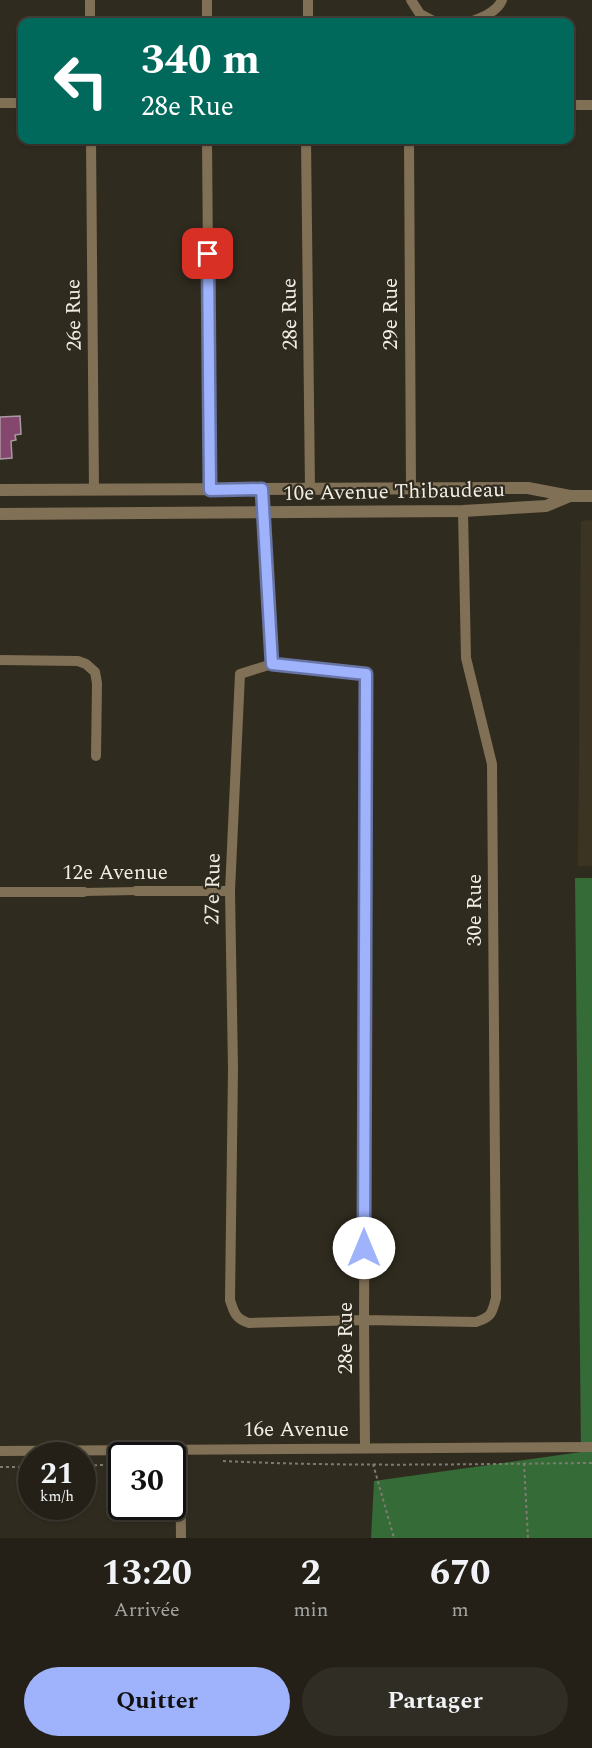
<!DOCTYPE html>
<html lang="fr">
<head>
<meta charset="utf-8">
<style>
	:root { --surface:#242017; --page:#302d24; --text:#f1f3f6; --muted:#a3a3a1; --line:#413e36; --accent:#9fb3fd }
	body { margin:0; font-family:Spectral,serif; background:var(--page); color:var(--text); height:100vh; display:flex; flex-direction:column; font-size:22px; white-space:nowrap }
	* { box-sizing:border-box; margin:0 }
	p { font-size:20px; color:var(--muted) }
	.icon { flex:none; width:33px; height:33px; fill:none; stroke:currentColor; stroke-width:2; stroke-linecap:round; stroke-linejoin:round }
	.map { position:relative; height:1538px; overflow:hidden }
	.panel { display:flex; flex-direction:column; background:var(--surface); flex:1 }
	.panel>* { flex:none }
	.guide { position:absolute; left:18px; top:18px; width:556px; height:126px; border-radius:12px; box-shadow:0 2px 4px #0004,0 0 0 2px var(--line); background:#00695c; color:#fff; overflow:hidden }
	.speed { position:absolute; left:18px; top:1442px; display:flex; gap:12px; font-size:30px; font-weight:700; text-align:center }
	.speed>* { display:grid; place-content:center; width:78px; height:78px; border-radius:50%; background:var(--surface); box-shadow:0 2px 4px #0004,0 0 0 2px var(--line); line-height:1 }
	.speed small { font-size:15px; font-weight:400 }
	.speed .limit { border:3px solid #111; border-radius:9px; background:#fff; color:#111 }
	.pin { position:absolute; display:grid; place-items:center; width:51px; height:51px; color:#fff; margin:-26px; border-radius:12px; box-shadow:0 3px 9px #0006 }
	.me { position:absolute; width:66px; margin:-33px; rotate:0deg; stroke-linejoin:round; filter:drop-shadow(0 0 4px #0008) }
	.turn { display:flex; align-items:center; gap:21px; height:126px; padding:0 24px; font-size:27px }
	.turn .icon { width:78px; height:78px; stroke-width:2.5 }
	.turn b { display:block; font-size:42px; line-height:51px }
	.eta { display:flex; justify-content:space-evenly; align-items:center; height:102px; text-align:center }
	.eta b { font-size:36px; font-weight:700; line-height:42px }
	.button { display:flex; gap:12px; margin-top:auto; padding:12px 24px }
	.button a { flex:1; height:69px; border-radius:36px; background:var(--accent); color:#111; font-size:24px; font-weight:700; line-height:69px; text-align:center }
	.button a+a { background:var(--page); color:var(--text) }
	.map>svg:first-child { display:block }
	.built { fill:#3c3422 }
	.forest { fill:#356b36 }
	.building { fill:#86476f; stroke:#a999a2; stroke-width:1.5 }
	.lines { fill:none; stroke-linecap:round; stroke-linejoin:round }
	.path { stroke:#807b71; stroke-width:2; stroke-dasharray:3 3; stroke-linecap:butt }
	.pedestrian { stroke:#807055; stroke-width:8 }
	.minor { stroke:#807055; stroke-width:10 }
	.tertiary { stroke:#807055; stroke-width:12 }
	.route-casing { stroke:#6774a4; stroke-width:15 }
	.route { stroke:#9fb3fd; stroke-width:10 }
	.labels { text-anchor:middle; stroke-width:4.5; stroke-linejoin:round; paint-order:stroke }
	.street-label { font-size:21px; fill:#f1ede5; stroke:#302b1f }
</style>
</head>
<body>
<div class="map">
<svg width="592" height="1538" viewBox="0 0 592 1538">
	<rect width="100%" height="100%" fill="#302b1f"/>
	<path class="built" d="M592,520v346h-14l3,-345z"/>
	<path class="forest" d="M575,878h17v660h-221l3,-57 207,-29z"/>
	<path class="building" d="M20,416l1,18 -6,1 1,5 -5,1 1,17 -12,1v-42z"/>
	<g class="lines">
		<path class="path" d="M223,1461c123,6 246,3 369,2
			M524,1463l4,75
			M373,1464l21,74
			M82,1466l40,-2
			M0,1467h32"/>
		<path class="pedestrian" d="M84,892l52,-1"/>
		<path class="minor" d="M90,0v22
			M411,0l9,14 15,8
			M207,22v-22
			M308,22v-22
			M470,22c11,-4 27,-10 32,-22
			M0,103h22
			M570,105h22
			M91,140l3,350
			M207,140l3,350
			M306,140l4,349
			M409,140l2,349
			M262,489l10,175 -32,10 -10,217 3,178 -3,231c4,13 6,19 19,23l115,-3 112,2c16,-5 16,-9 20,-24l-4,-534 -26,-106 -3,-147
			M0,660l78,1 8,3 9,8 2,11 -1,73
			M272,664l95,10 -3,646 1,128
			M136,891h94
			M0,892h84
			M180,1450l1,88
			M0,1451l592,-4"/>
		<path class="tertiary" d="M0,490l528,-2 42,8h22
			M0,514l463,-3 83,-5 24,-10"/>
	</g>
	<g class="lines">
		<g class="route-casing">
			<path id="route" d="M208,254l2,236 52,-1 10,175 94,10 -2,574"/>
		</g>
		<use href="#route" class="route"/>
	</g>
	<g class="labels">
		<g class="street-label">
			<text transform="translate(289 314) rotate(-91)" y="7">28e Rue</text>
			<text transform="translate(390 314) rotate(-90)" y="7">29e Rue</text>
			<text transform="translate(73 315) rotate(-91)" y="7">26e Rue</text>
			<text transform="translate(394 491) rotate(-1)" y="7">10e Avenue Thibaudeau</text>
			<text x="115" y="879">12e Avenue</text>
			<text transform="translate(212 889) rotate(-89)" y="7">27e Rue</text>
			<text transform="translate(474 910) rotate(-90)" y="7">30e Rue</text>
			<text transform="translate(345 1338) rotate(-90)" y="7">28e Rue</text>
			<text x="296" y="1436">16e Avenue</text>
		</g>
	</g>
</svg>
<div class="speed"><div>21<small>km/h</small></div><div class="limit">30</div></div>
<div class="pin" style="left:208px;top:254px;background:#d93025"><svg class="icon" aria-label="arrive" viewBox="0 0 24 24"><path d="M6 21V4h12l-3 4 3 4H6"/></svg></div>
<svg class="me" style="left:364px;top:1248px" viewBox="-20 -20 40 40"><circle r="19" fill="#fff"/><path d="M0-13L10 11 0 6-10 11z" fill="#9fb3fd"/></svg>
<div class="guide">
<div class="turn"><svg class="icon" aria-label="left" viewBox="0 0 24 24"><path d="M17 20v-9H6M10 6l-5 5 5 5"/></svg><div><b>340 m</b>28e Rue</div></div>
</div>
</div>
<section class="panel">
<div class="eta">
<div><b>13:20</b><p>Arrivée</p></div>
<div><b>2</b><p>min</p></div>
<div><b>670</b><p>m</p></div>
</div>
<div class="button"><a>Quitter</a><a>Partager</a></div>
</section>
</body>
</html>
